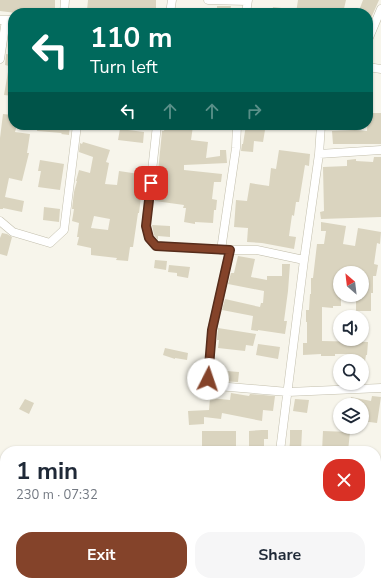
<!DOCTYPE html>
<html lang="en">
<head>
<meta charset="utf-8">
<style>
	:root { --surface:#fff; --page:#f6f6f7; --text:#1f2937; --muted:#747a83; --accent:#84432a }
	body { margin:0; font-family:"Nunito Sans",sans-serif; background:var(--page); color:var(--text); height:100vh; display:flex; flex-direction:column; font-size:15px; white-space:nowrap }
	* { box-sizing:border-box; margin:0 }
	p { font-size:13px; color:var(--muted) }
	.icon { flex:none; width:22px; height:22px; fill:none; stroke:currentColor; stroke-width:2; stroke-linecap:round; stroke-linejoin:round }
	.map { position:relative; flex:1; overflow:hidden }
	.side { position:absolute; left:0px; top:446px; width:381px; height:140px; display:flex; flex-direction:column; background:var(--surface); border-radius:16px 16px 0 0; box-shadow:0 1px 3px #0004 }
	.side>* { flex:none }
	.guide { position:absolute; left:8px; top:8px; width:365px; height:122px; border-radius:16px; box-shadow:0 1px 3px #0004; background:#00695c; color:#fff; overflow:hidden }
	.needle { width:26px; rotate:332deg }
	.controls { position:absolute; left:333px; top:266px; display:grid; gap:8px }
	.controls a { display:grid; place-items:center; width:36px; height:36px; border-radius:50%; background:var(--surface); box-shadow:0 1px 3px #0004; font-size:20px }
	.pin { position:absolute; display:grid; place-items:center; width:34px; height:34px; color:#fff; margin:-17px; border-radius:8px; box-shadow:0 2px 6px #0006 }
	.me { position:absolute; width:44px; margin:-22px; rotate:4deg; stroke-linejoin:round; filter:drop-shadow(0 0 3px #0008) }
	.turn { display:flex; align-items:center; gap:14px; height:84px; padding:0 16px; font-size:18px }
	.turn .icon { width:52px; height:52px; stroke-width:2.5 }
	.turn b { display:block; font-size:28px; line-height:34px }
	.lanes { display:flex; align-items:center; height:38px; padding:0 16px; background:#0003; justify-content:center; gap:20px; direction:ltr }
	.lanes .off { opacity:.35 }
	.round { display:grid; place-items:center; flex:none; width:42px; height:42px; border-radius:16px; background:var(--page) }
	.overview { display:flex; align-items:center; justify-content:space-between; height:68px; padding:0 16px }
	h1 { font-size:24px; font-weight:700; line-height:30px }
	.action { display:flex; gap:8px; margin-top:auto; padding:8px 16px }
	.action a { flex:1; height:46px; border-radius:16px; background:var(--accent); color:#fff; font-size:16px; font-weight:700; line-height:46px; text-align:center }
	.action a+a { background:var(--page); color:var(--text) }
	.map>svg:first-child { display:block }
	.green { fill:#c8eeb1 }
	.building { fill:#dad4bf; fill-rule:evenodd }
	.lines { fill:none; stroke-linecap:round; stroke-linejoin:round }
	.street-casing { stroke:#c3bfad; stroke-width:9 }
	.secondary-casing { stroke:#dad398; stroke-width:12 }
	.street { stroke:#fff; stroke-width:8 }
	.secondary { stroke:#fffbcd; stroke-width:11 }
	.route-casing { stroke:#562c1b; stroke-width:10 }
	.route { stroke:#84432a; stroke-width:7 }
</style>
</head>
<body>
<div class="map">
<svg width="381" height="586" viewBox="0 0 381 586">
	<rect width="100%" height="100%" fill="#f7f5eb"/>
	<path class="green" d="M199,581h135l1,5h-133z"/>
	<path class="building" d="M0,0h55v13h-17v-1l-21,-2 -1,3 -16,-2z
		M88,0h68v13h-22v-2l-21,-2v3l-26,-2z
		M298,0h48l-3,13h-47z
		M363,0h16l-11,25v-12h-10z
		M217,6h14l-1,7h-13z
		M273,7l17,2v4h-18z
		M6,54l7,1v41l-9,-1 5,-29 -4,-1z
		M368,113h13v31h-48l-1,-13 23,-1 12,1z
		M3,114l10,1v10h4l-2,7 15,2 -3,19h2l-7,28 -13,-3 -4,19 19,4 -2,11 -19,-4v1h-3v-71z
		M38,125h32l-1,10 -8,-1 1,-1 -25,-2z
		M165,125l28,1 -2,14 17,2 -2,16 14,-2v-6h6l1,13 -43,2v5l38,4 -1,8h-7l-2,17 5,1 -1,10h-2l-1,13 -18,-1v2l-11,-2 2,-14h-3l1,-3 -29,-4 6,-59 1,-11h2z
		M246,125h18l-1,5h2l-2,12 -9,-1 -1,11 -12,-1 1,-7h1z
		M120,129l24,3 -1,11 -25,-3z
		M83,142l27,8 -4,12 3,1 -4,21 12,1 2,-14 20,3 -3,14 6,1 -3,24h-1l-5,34h-3l-2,14 -12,-1 1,-2 -26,-3v-7l-14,-3 2,-8h-2l2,-14 -7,-2 2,-12h-2l2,-17 3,-11h-1l3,-11 11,3 3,-16 -14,-5 1,-9 2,1zM94,216l16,3 -2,11 -17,-2z
		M279,150l31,4 -1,12 -4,-1 -6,37h-3l-2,14 -2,-1 -3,21 7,1 -2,12 -32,-6 -15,-1 1,-14 -14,-1 2,-27 11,1 3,-18 19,3 2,-18 5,1z
		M374,157h7v60l-60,2 -1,-7 4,-1 -1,-44 24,-1v-6l9,-1v2l17,1z
		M40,160l24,4 -4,26 -22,-3 3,-16h-3z
		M44,207l16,2 -1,13 -16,-2z
		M321,222l25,4 -3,18 12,2 3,-18 23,4 -1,12 -3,-1 -3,21 4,1 -2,11h-3v17h-2v18h-15v-12h6v-26h-8l-14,-2v24h1v11h-8v2l-11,-1v34l46,1 -1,13h-1l-1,6h-13l1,-7h-18v2h-14v-2l-18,1v-12h4v-21h-1v-12h3l1,-16h1v-16h2l4,-34h7l2,-13h-5z
		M152,225l18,1v11l-12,-1v4l-4,-5z
		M2,233l5,1 5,3 -5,19 -7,-2v-16z
		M238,256l17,3 -4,18 16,3v-4h15v-12h8l-2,27 -4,30h3l-2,13 -27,-4v1l-7,-1 2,-14 -31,-6 3,-11 35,8 1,-4h2l1,-12 -36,-7 3,-11h3z
		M155,260l12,1 -1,9 -12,-2z
		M169,265l21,2 -2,11 -11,-2v-3l-9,-1z
		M218,328l38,6 -3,12 -7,-1 -1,6 -27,-3 1,-8h-2z
		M258,344l22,3 -2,12 -22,-4z
		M165,348l23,5 -1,7 -12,-2v1l-12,-4z
		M214,370l25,2 -1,10 -20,-1 -3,-2 -1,-1z
		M231,393l18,3 1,-2 25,2 -2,15 -10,-1 -1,11 -40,-8 -1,6 -17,-2v7l-15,1 -1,-14 21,-1 1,-12 20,2z
		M372,396l9,1 -4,26 -15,-2v-16h-12l1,-8 20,4z
		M25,399l9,4 -5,11 -10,-5z
		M295,399l14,1 -2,13 -14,-2z
		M262,430h6v9h-4v12h-15v-20z
		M290,430h12l-1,21h-12l1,-9z
		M202,431h34v19h-16v-4l-18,1z
		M323,431l27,1 -2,19 -15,-1v1h-11z"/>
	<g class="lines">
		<g class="street-casing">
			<path id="street" d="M208,0l39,1
				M64,13l1,-13
				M170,13l2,-13
				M246,13l2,-13
				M0,20h13
				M368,40l13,-31
				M0,59l6,-39
				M368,67l13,2
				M157,125l-11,101 3,12 7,8 74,4h27l47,10
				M319,154l62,-4
				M0,221l13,11 37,11 14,-13 13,-105
				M221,250l15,-102 1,-23
				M230,250l-18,80 -4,49 3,5 6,2 71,6 93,-4
				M280,451l24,-191 15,-106 2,-29"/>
		</g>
		<g class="secondary-casing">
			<path id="secondary" d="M0,472l5,1
				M376,482h5"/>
		</g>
		<use href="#street" class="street"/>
		<use href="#secondary" class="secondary"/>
	</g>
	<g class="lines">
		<g class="route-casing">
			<path id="route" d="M151,183l-5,43 3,12 7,8 74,4 -18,80 -4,49"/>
		</g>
		<use href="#route" class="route"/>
	</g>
</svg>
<div class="controls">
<a><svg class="needle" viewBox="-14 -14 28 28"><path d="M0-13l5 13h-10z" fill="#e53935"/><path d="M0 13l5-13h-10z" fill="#747a83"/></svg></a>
<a><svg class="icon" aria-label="sound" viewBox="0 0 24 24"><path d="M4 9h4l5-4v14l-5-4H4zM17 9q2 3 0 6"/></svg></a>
<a><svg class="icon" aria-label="search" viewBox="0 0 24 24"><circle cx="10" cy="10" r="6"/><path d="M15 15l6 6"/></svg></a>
<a><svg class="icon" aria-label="layers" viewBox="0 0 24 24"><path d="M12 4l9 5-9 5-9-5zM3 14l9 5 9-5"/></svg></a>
</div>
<div class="pin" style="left:151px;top:183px;background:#d93025"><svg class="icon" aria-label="arrive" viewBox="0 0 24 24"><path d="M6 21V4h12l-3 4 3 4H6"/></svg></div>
<svg class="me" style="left:208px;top:379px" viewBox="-20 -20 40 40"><circle r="19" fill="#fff"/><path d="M0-13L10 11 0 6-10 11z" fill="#84432a"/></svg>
<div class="guide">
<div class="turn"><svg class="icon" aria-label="left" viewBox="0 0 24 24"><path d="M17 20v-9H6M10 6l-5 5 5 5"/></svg><div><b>110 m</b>Turn left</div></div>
<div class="lanes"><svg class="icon" aria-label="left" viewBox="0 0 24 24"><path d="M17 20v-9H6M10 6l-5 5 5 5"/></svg><svg class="icon off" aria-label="ahead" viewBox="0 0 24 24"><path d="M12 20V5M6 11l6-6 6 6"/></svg><svg class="icon off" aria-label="ahead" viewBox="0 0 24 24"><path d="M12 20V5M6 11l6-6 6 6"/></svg><svg class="icon off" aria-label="right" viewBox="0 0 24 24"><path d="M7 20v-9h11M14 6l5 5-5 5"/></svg></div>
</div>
<section class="side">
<div class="overview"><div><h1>1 min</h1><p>230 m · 07:32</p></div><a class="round" style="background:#d93025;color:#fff"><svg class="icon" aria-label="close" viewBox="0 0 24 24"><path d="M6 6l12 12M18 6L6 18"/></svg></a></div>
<div class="action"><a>Exit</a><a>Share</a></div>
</section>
</div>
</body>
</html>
